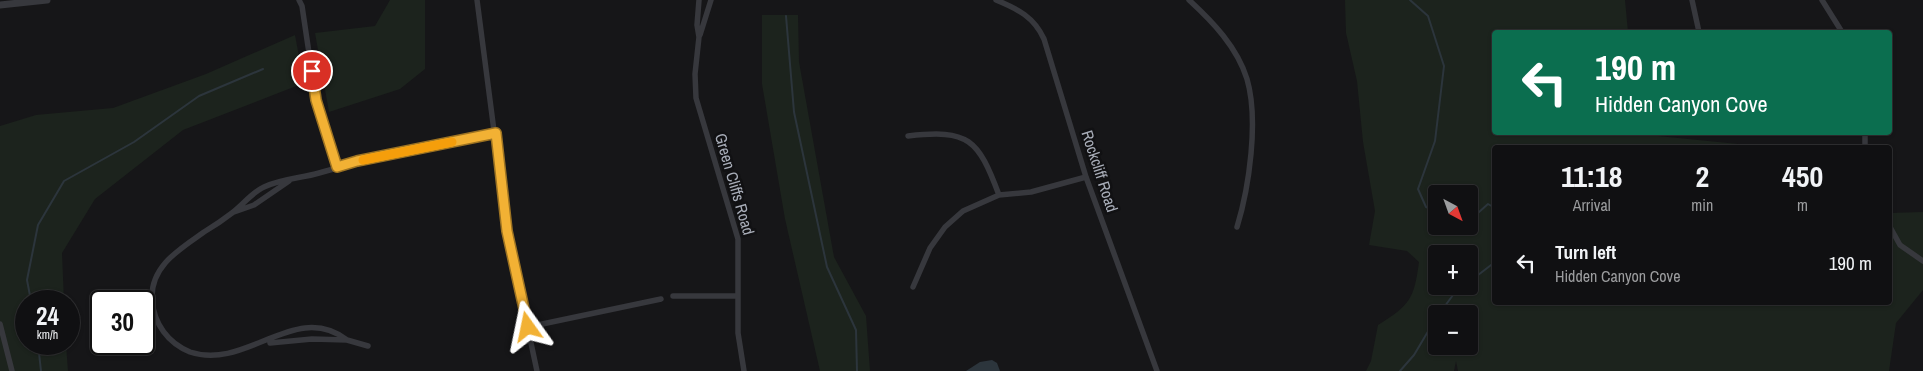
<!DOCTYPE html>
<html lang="en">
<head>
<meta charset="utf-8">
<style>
	:root { --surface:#101012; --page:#19191b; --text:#f1f3f6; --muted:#9c9d9f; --line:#303032 }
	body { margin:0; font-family:"Archivo Narrow",sans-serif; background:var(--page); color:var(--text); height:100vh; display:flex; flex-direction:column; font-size:19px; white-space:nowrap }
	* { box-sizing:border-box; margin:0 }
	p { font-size:16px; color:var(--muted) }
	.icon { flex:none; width:28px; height:28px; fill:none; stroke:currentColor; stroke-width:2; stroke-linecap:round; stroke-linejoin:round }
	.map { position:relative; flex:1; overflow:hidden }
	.drawer { position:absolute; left:1492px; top:145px; width:400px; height:160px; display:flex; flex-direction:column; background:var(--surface); border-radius:5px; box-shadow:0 1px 4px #0004,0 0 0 1px var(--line) }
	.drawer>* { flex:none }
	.banner { position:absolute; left:1492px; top:30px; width:400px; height:105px; border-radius:5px; box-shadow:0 1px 4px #0004,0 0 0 1px var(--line); background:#0b6e4f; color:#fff; overflow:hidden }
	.needle { width:32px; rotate:139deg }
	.controls { position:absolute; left:1428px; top:185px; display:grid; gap:10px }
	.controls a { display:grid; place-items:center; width:50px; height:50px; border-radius:5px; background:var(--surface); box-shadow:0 1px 4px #0004,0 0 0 1px var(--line); font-size:25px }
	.speed { position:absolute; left:15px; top:290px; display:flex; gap:10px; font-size:25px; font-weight:700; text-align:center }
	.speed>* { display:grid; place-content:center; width:65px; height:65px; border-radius:50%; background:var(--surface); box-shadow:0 1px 4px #0004,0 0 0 1px var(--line); line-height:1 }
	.speed small { font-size:12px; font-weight:400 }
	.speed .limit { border:2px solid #111; border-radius:8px; background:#fff; color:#111 }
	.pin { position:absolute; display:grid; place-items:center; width:42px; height:42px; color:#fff; margin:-21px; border:2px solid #fff; border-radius:50%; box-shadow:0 1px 5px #0007 }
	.me { position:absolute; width:55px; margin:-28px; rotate:348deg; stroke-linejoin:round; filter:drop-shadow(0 0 4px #0008) }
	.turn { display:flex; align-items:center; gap:18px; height:105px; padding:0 20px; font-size:22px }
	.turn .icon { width:65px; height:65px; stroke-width:2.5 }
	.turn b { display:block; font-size:35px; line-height:42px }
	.eta { display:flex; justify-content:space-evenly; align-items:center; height:85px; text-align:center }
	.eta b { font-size:30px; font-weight:700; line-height:35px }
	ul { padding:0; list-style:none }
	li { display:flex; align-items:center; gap:15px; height:65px; padding:0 20px }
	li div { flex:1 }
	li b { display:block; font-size:19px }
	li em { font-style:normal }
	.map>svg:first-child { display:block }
	.green { fill:#1c231d; fill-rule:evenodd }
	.water { fill:#2c353c }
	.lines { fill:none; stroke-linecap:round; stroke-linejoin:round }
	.stream { stroke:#2c353c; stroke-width:2 }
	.minor { stroke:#37383d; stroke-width:5.5 }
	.tertiary { stroke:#37383d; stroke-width:7 }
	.route-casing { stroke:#9d7322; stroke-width:12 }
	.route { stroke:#f2b134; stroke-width:9 }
	.slow { stroke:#f59e0b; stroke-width:9 }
	.labels { text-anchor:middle; stroke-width:5; stroke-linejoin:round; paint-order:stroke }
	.street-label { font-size:16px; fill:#a8adb8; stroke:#111113 }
</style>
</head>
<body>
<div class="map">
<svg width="1923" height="371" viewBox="0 0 1923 371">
	<rect width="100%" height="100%" fill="#161618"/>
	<path class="green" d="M390,0h35v69l-25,20 -71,23 -14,-79 60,-7z
		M1345,0h280l3,32h-133v100l133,1 140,14 -273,1v154h395v-89l33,-1v78l-27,33 -7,48h-431l-2,-10 -2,10h-88l5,-10 7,-36c32,-20 36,-26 41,-63l-12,-11 -38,-6 6,-34 -12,-69 -6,-61 -11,-48zM1436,194h33v32h-33zM1436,254h33v32h-33zM1436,314h33v32h-33z
		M762,15h36l1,47 35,195 32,59 4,55h-50l-35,-152 -23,-135z
		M295,35l9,48 -121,47 -88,69 -33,54 2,48h-38v43h40l2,27h-68v-245l36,-11 77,-7 93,-34z"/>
	<path class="water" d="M992,360l5,3 3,8h-34l14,-9z"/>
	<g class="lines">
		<path class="stream" d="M1410,0l18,16 16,50 -9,75 -17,48 8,18 10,4
			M786,16l8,96 33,155 29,63 1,41
			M1469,221l19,-17 7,4
			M1469,282l26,-20
			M31,301l-4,-21 11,-55 26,-44 70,-39 65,-46 64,-27
			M1439,314l17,-23 6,-5
			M38,344l3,27
			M1400,371l14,-16 22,-37"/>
		<path class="minor" d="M299,0l3,6 14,94 21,67
			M477,0l30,231 30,140
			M699,0l-2,25 2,12 -4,37 1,24 42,141v94l6,38
			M996,0c22,9 38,17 48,39l42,138 71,194
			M1189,0c24,22 48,47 58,79 12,41 2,109 -10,148
			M1692,0l7,32
			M1822,0l20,32
			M700,35l11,-35
			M1865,132v16
			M908,136c61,-7 70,3 91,59
			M234,212l20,-7 35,-24
			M1890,227l10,18 23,16
			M913,287l17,-39 15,-21 18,-16 36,-16 32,-3 55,-15
			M673,296h65
			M0,324l12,47
			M528,327l133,-28
			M347,340c-52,-40 -100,31 -157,12 -22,-9 -36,-28 -38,-52 -2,-34 28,-51 52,-68 10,-6 19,-12 28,-19 12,-9 19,-20 32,-26 17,-8 38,-9 55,-14 58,-17 118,-28 177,-40
			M270,343l42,-4 35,1 21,6"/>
		<path class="tertiary" d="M0,5l47,-5"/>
	</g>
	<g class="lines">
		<g class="route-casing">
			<path id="route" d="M312,71l4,29 21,67 20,-6 139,-28 11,98 21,96"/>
		</g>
		<use href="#route" class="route"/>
		<path class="slow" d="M363,160l89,-18"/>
	</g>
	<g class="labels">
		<g class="street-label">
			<text transform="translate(1100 171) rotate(72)" y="6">Rockcliff Road</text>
			<text transform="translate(735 184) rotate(74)" y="6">Green Cliffs Road</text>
		</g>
	</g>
</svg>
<div class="controls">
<a><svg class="needle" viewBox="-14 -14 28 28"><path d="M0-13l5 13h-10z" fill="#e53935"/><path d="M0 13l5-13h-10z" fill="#9c9d9f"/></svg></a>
<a>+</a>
<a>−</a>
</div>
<div class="speed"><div>24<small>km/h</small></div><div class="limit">30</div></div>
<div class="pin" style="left:312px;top:71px;background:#d93025"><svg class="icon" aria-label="arrive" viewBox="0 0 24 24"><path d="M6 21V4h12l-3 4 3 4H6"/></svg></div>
<svg class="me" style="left:528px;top:327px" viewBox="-20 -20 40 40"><path d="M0-17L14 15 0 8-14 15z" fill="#f2b134" stroke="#fff" stroke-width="4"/></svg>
<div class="banner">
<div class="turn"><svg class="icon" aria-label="left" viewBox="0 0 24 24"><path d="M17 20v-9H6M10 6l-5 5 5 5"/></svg><div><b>190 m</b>Hidden Canyon Cove</div></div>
</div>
<section class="drawer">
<div class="eta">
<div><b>11:18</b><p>Arrival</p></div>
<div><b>2</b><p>min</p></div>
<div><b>450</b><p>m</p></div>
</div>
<ul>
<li><svg class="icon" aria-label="left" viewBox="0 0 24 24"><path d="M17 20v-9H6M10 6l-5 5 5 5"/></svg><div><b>Turn left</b><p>Hidden Canyon Cove</p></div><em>190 m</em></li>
</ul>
</section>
</div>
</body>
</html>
